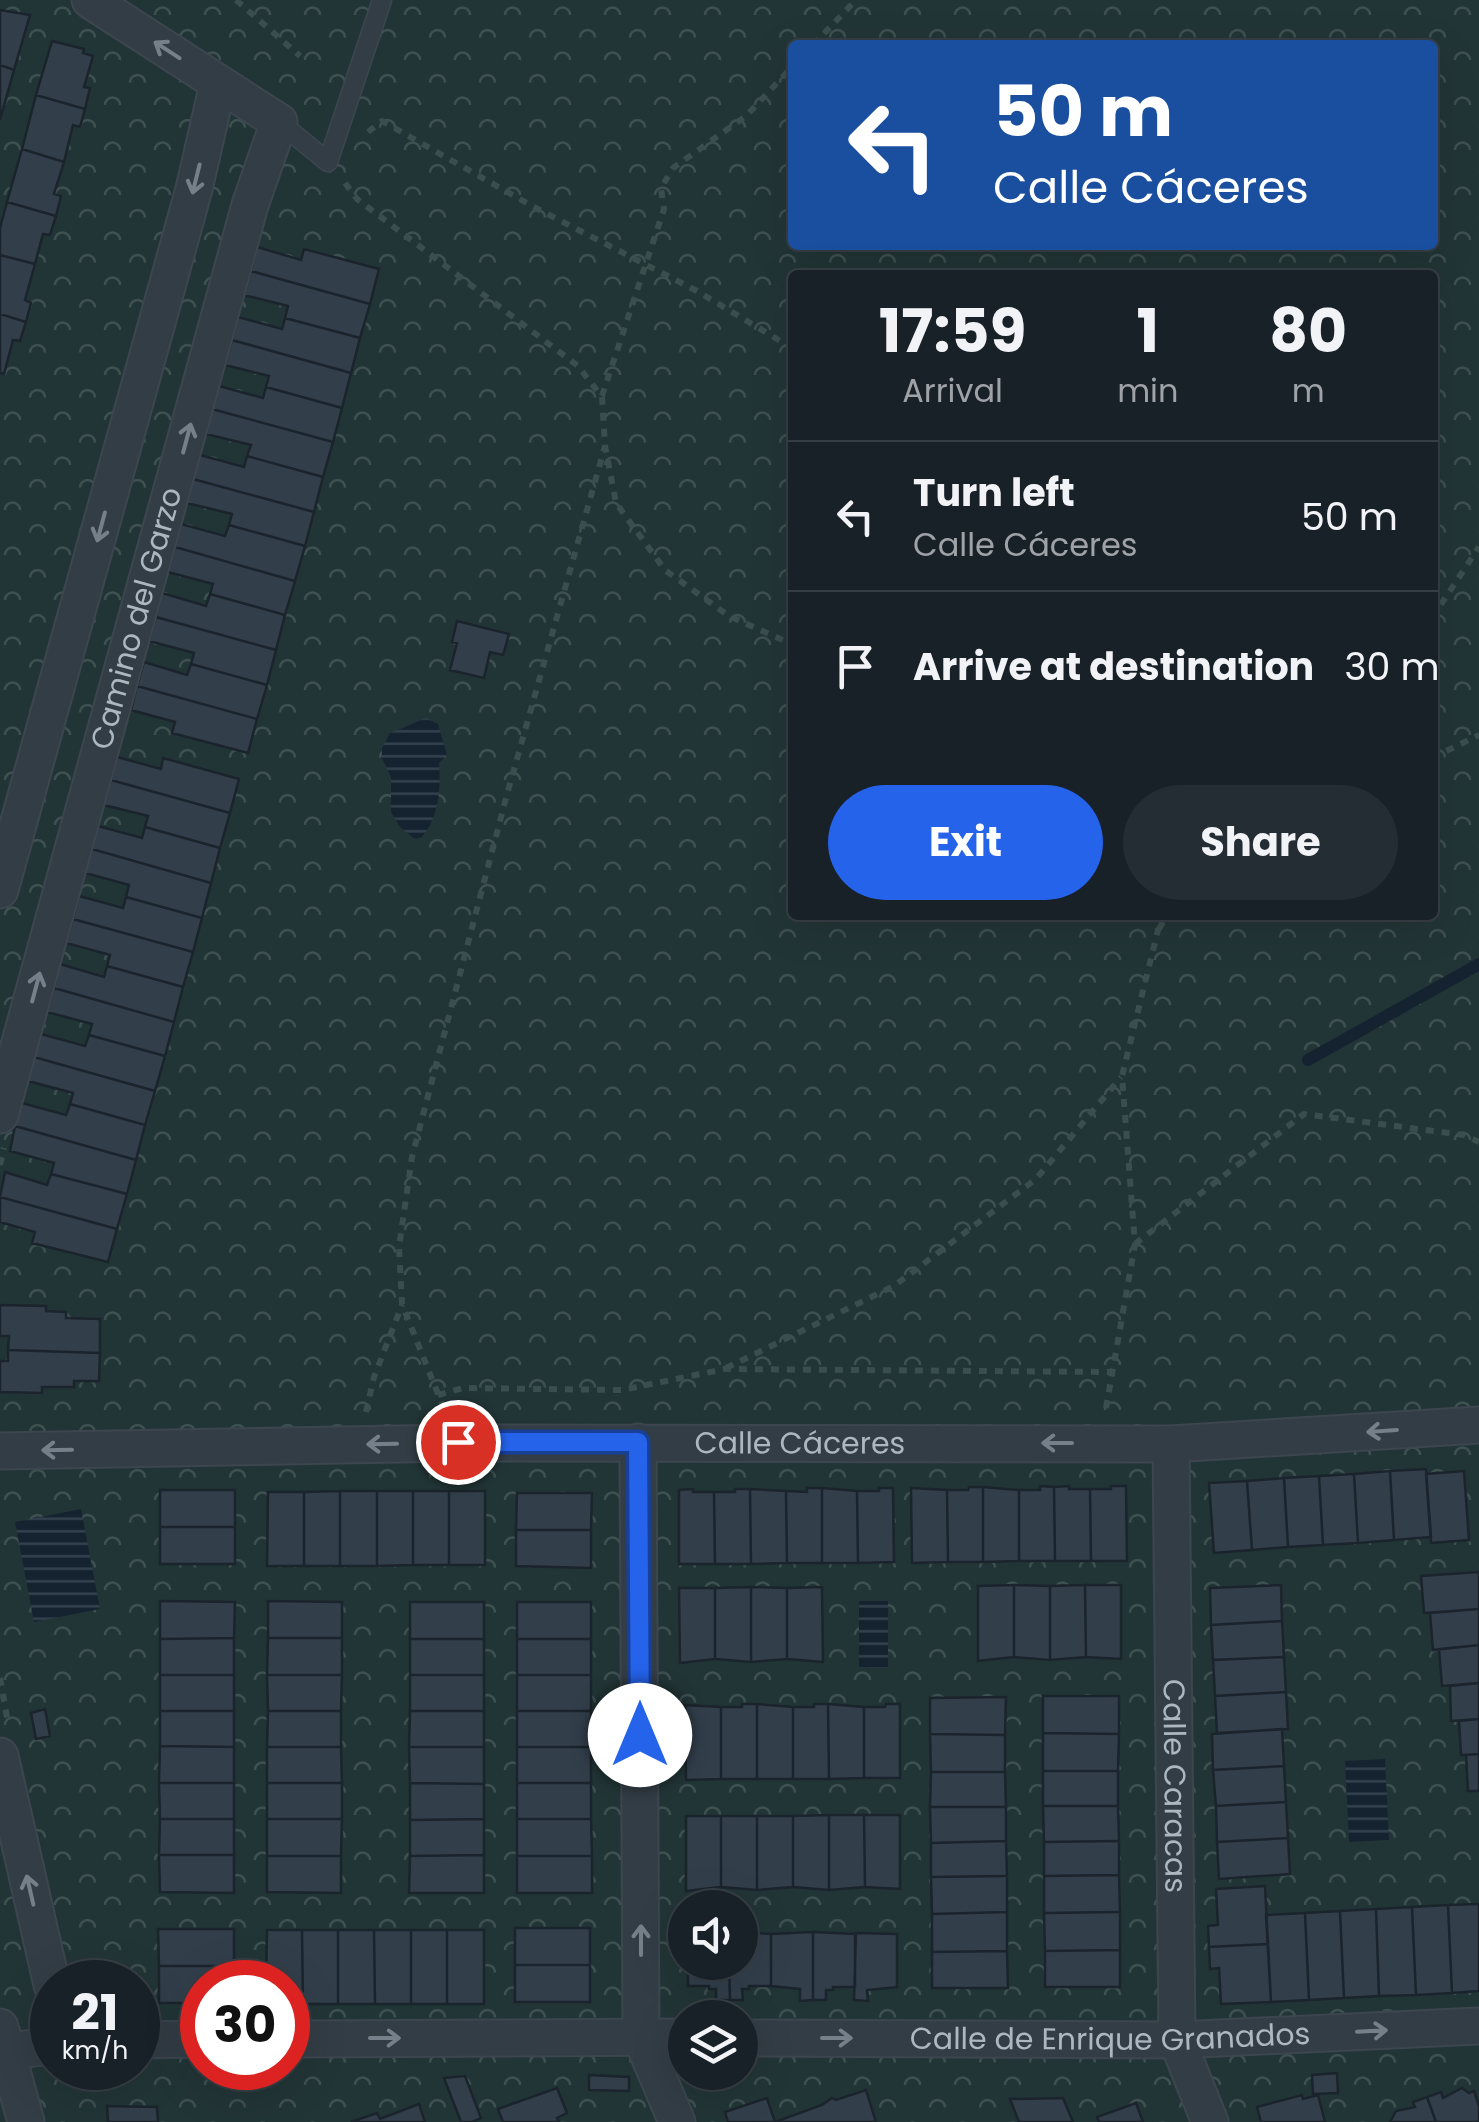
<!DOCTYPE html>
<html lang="en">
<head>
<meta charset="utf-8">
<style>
	:root { --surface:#182028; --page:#252d34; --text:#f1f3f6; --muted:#9fa3a8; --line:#363e45; --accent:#2563eb }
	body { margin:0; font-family:Poppins,sans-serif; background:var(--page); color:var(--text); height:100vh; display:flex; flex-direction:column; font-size:38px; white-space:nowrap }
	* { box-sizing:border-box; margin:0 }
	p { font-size:32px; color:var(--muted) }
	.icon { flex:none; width:55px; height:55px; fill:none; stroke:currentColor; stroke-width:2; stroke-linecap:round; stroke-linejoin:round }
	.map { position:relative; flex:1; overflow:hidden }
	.details { position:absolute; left:788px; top:270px; width:650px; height:650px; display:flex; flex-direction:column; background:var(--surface); border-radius:10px; box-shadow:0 10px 40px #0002,0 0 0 2px var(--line) }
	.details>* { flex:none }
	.hud { position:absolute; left:788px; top:40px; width:650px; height:210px; border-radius:10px; box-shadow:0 10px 40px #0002,0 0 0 2px var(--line); background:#1a4fa0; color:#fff; overflow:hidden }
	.tools { position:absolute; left:668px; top:1890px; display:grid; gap:20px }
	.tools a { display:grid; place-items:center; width:90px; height:90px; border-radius:50%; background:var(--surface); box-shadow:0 10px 40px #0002,0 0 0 2px var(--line); font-size:50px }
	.speed { position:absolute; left:30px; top:1960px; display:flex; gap:20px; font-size:50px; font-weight:700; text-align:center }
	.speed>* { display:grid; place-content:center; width:130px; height:130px; border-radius:50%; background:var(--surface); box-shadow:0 10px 40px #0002,0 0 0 2px var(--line); line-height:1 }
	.speed small { font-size:25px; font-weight:400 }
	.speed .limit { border:15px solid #d22; background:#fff; color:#111 }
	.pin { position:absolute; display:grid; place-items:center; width:85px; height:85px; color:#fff; margin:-42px; border:5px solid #fff; border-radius:50%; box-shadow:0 2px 10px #0007 }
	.me { position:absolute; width:110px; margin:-55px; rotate:0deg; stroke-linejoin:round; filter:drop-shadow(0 0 8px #0008) }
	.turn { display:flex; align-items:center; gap:35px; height:210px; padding:0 40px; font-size:45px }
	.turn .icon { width:130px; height:130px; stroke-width:2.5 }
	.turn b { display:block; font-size:70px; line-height:85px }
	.eta { display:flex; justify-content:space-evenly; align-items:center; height:170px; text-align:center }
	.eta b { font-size:60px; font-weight:700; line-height:70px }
	.action { display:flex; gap:20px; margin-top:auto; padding:20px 40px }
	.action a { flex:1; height:115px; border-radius:60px; background:var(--accent); color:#fff; font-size:40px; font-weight:700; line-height:115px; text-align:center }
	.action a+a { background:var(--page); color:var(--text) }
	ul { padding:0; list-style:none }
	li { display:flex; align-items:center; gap:30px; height:150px; padding:0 40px; border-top:2px solid var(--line) }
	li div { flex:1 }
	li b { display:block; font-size:38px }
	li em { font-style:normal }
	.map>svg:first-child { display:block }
	.forest { fill:url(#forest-crowns); fill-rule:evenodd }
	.water { fill:url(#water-rules) }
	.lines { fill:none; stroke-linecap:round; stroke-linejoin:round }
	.stream { stroke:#152331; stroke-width:12 }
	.building { fill:#323f4b; stroke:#1b242c; stroke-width:2.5 }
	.lane-casing { stroke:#3d464f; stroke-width:21 }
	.street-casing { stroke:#3d464f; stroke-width:39 }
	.path { stroke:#3b4e4e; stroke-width:6; stroke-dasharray:8 8; stroke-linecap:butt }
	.lane { stroke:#333d45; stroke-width:18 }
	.street { stroke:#333d45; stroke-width:35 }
	.oneway { stroke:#76808a }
	.route-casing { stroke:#184099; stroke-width:25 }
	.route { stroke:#2563eb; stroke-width:18 }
	.labels { text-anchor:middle; stroke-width:10; stroke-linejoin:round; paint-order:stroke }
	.street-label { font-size:30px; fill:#adb7c2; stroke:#19222a }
</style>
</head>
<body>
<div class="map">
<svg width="1479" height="2122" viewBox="0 0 1479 2122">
	<defs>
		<pattern id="forest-crowns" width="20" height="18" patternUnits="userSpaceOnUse" patternTransform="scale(2.5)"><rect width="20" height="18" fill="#223536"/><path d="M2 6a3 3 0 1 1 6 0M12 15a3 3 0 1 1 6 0" fill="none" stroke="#3f5051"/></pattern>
		<pattern id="water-rules" width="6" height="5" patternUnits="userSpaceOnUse" patternTransform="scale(2.5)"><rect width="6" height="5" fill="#152331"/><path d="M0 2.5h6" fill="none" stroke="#34414d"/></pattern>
	</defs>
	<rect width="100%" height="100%" fill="#202b35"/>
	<path class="forest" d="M0,0h1479v2122h-1479zM792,45h640v200h-640zM792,275h640v640h-640zM685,1908h55v54h-55zM52,1982h86v86h-86zM202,1982h86v86h-86zM685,2018h55v54h-55z"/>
	<path class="water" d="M426,718l12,6 9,31 -8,8c2,24 0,55 -17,74l-7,2 -15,-12 -9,-15v-35l-9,-19v-10l8,-15z
		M81,1509l19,100 -66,13 -19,-100z
		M859,1601h29v67h-29z
		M1385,1759l4,81 -40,2 -4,-81z"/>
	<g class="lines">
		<path class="stream" d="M1308,1060l171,-96"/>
	</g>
	<path class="building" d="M0,10l30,5 -16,55 -14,-5z
		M52,41l32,8 -1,4 10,3 -9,31 6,1 -5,21 -49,-14z
		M0,65l14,5 -14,50z
		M36,95l49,14 -5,18 -7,-2 -9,37 -42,-13z
		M22,149l42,13 -10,32 7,2 -5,20 -49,-14z
		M7,202l49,14 -6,19 -7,-1 -8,30 -35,-9v-27z
		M257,247l44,13 3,-11 75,20 -9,35 -119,-33z
		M0,255l35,9 -10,36 6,3 -5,19 -26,-8z
		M251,271l119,33 -10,34 -75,-20 3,-12 -44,-11z
		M0,314l26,8 -6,19 -7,-1 -9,34 -4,-1z
		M238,317l44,12 3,-11 75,20 -9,35 -119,-33z
		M232,340l119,33 -9,35 -76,-21 3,-11 -44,-11z
		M219,386l44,12 3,-11 76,21 -9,34 -121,-33z
		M212,409l121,33 -10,35 -76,-21 4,-11 -45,-11z
		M200,455l44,12 3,-11 76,21 -9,35 -121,-33z
		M193,479l121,33 -9,34 -76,-21 3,-11 -45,-11z
		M181,524l44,12 4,-11 76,21 -10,35 -120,-34z
		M175,547l120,34 -10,34 -75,-21 3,-10 -45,-12z
		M162,593l44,13 4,-12 75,21 -9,35 -120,-33z
		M156,617l120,33 -9,35 -76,-21 3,-11 -45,-12z
		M457,621l52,13 -6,21 -13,-3 -6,26 -34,-8 7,-27 -5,-1z
		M144,662l43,13 4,-11 76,21 -10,34 -120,-33z
		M137,686l120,33 -9,34 -76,-20 3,-11 -44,-12z
		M117,757l44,12 2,-11 76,21 -9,34 -119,-33z
		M111,780l119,33 -10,35 -75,-21 3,-11 -44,-11z
		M98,826l44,12 3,-11 75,21 -9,35 -119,-34z
		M92,849l119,34 -9,35 -76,-21 3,-12 -44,-12z
		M79,896l44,12 3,-11 76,21 -9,34 -120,-33z
		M73,919l120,33 -10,35 -76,-21 3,-11 -44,-12z
		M60,964l44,13 3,-11 76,21 -9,35 -120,-34z
		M54,988l120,34 -9,34 -76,-21 3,-11 -45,-12z
		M41,1034l44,12 4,-11 76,21 -10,35 -121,-34z
		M34,1057l121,34 -10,34 -75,-21 3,-11 -45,-12z
		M22,1103l44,12 4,-11 75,21 -9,35 -121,-34z
		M15,1126l121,34 -9,34 -76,-20 3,-11 -44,-12z
		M5,1172l42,13 4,-11 76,20 -10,35 -117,-32z
		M0,1197l117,32 -9,33 -76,-19 3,-11 -35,-10z
		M0,1305l46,1v5l20,1v6l34,1v34l-92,-3 1,-14h-9z
		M8,1350l92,3 -1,28h-25v6h-32v6l-42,-1v-31h8z
		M1426,1469l5,68 -37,3 -4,-69z
		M1390,1471l4,69 -36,3 -4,-69z
		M1464,1471l5,69 -38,3 -5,-69z
		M1354,1474l4,69 -35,2 -4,-69z
		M1319,1476l4,69 -35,2 -4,-69z
		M1284,1478l4,69 -36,3 -5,-69z
		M1247,1481l5,69 -38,3 -5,-70z
		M1040,1486l14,1 1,74h-36v-71h21z
		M1069,1486v3h21l1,72h-36l-1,-74z
		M1111,1486h15l1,75h-36l-1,-72h21z
		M969,1487h14v75h-35l-1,-72h21z
		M983,1487l36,3v71l-36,1z
		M807,1488h15v75h-35l-1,-72 21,1z
		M822,1488l35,3 1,72h-36z
		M879,1488h14l1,74 -36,1 -1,-72h22z
		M911,1488l36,2 1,72 -36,1z
		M693,1489v3h21l1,72h-36v-74z
		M735,1489h15l1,75h-36l-1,-72h21z
		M750,1489l36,2 1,72 -36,1z
		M160,1490h75v37h-75z
		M340,1491v75h-36v-74z
		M340,1491h37v75h-37z
		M377,1491h36v74l-36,1z
		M413,1491h36v74h-36z
		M449,1491h36v74h-36z
		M268,1492h36v74h-37z
		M517,1493h75l-1,37h-75z
		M160,1527h75v37h-75z
		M516,1530h75v38l-75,-2z
		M1479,1572v37l-55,4 -3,-37z
		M1014,1585v72l-36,4v-75z
		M1014,1585l36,1v74l-36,-3z
		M1085,1585l1,72 -36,3v-74z
		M1085,1585h36v74l-35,-2z
		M1281,1585l1,36 -71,4 -1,-37z
		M751,1587v75l-36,-3v-71z
		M751,1587l36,1v71l-36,3z
		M822,1587l1,75 -36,-3v-71z
		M679,1588h36v71l-35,4z
		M160,1601l75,1 -1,36 -74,1z
		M268,1601l74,1v36h-74z
		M410,1602h74v37h-74z
		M517,1602h74v37h-74z
		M1479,1609v36l-46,5 -3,-37z
		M1282,1621l2,36 -71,3 -2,-35z
		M234,1638v37h-74v-36z
		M268,1638h74v37h-75z
		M410,1639h74v36h-74z
		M517,1639h74v36h-74z
		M1479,1645v38l-37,3 -3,-37z
		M1284,1657l2,35 -71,4 -2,-36z
		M160,1675h74v36h-74z
		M267,1675h75l-1,36h-73z
		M410,1675h74v36h-74z
		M517,1675h74v36h-74z
		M1479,1683v36l-28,2 -1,-35z
		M1286,1692l2,37 -71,4 -2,-37z
		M1043,1696h76v38l-76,-1z
		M1006,1697l-1,38 -75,-1v-36z
		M742,1704h15v75h-36v-72h21z
		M757,1704l36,3v72h-36z
		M814,1704h14l1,75h-36v-72h21z
		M828,1704l36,3v71l-35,1z
		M886,1704h14v74h-36v-71h21z
		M685,1705l36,2v72l-35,1z
		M45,1709l5,27 -14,3 -5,-26z
		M160,1711h74v36l-74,-1z
		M268,1711h73v36h-74z
		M410,1711h74v36h-75z
		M517,1711h74v36h-74z
		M1479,1719v35l-18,1 -2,-34z
		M1282,1729l2,37 -71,4 -1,-36z
		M1043,1733l76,1 -1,37h-75z
		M930,1734l75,1v37h-74z
		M160,1746l74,1v36h-75z
		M267,1747h74l1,36h-75z
		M409,1747h75v37l-74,-1z
		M517,1747h74v36h-74z
		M1479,1754v37h-11l-2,-36z
		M1284,1766l2,36 -70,4 -3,-36z
		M1043,1771h75v35h-75z
		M931,1772h74l1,35h-76z
		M159,1783h75v36h-74z
		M267,1783h75v36h-75z
		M410,1783l74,1v35l-74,1z
		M517,1783h74v36h-74z
		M1286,1802l2,36 -71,4 -1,-36z
		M1043,1806h75l1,35 -75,1z
		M930,1807h76v34l-75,2z
		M829,1815h35l1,72 -36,3z
		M829,1815v75l-36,-3v-71z
		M864,1815h36v74l-35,-2z
		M686,1816h35v71l-35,4z
		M721,1816h36v74l-36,-3z
		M757,1816h36v71l-36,3z
		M160,1819h74v36h-75z
		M267,1819h75l-1,37h-74z
		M484,1819v36l-74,1v-36z
		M517,1819h74l1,37h-75z
		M1288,1838l2,36 -71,5 -2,-37z
		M1006,1841l1,35 -76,1v-34z
		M1119,1841v34l-75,1v-34z
		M159,1855h75v38l-74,-1z
		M484,1855v38h-75l1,-37z
		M267,1856h74v37l-74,-1z
		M517,1856h75v37h-75z
		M1119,1875l1,37 -76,1v-37z
		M1007,1876v36l-75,2 -1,-37z
		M1265,1886l3,58 -59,3 -1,-21 10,-1 -2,-36z
		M1479,1904v87l-27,2 -4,-88z
		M1448,1905l4,88 -36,2 -4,-88z
		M1412,1907l4,88 -37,1 -3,-87z
		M1376,1909l3,87 -35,2 -4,-87z
		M1340,1911l4,87 -35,2 -4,-87z
		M1007,1912v39l-75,1v-38z
		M1120,1912v38l-75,1 -1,-38z
		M1305,1913l4,87 -38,2 -5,-87z
		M515,1928h75v37h-75z
		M158,1929h76v37h-75z
		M267,1930h35l1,74h-15v-22h-22z
		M302,1930h36v74h-35z
		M338,1930h36l1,74h-37z
		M374,1930h37v74h-36z
		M411,1930h36v74h-36z
		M447,1930h37v74h-37z
		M740,1932l31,2v52h-22v3h-7l1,11h-13l-1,-38h11z
		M813,1932l42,2v53h-22v3h-7v10h-13z
		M813,1932v68l-13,1v-12l-29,-3v-52z
		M856,1933l41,1v53l-30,3 1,11 -14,-1z
		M1268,1944l3,58 -50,2 -2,-36 -9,1 -1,-22z
		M1120,1950v37h-75v-36z
		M1007,1951l1,37h-76v-36z
		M688,1962h41l1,38h-14v-11h-7v-3h-21z
		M515,1965h75v37h-75z
		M159,1966h75v16h-32v21h-43z
		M1337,2073l1,20 -25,1 -1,-19z
		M589,2075l40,2v14l-40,-1z
		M465,2076l16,42 -9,4h-11l-17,-44z
		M557,2088l10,25 -10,5 2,4h-56l-5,-13z
		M1462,2088l7,5 5,-2 5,15v16h-43l-9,-25 14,-5 2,6z
		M866,2090l10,32h-148l-3,-10 42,-14 8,24 47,-17 10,-7 4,2z
		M1302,2095l1,4 15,-4 7,27h-64l-4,-15z
		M1427,2097l9,25h-46l6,-11 19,-4 -2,-5z
		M1063,2098l10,24h-54l-9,-23z
		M1136,2103l7,19h-44l-2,-5z
		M419,2104l6,18h-74l26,-9 3,6z
		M107,2106l50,1 1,15h-50z"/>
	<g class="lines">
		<g class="lane-casing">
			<path id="lane" d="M279,122l49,40 54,-162"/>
		</g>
		<g class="street-casing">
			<g id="street">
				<path d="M0,890l194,-701 24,-105"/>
				<path id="s1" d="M0,1115l250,-910 29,-83 -189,-122"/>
				<path d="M638,1442l3,595 36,85"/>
				<path id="s2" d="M1171,1444l6,596 33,82"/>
				<path id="s3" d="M0,1451l457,-8 714,1 308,-19"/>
				<path d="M0,1756l52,229"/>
				<path d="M0,2027l26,95"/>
				<path id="s4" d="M740,2038l437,2 302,-14"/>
				<path d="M288,2039l397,-2"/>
				<path d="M138,2040l64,-1"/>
				<path d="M0,2052l52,-6"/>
			</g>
		</g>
		<path class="path" d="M236,0l64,56
			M813,45l43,-45
			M368,132l14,-11 150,85 165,85 95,57
			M345,183l12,16 221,167 24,31 3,49 11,57 49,67 64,46 63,28
			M602,396l62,-187 -3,-21 12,-20 73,-52 46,-49
			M1432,618l47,-71
			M1432,758l47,-23
			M1159,929l8,-14
			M0,1165l4,-17
			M1135,1244l169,-130 160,21 15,7
			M726,1368l168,-82 142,-107 85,-102
			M438,1395l25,-7 159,2 103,-21 388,3
			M1106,1408l29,-164 -13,-168 36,-146 -2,-15
			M444,1409l-42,-105 -3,-57 13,-90 94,-359 99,-352
			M366,1412l8,-35 28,-72
			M0,1678l8,45"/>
		<use href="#lane" class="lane"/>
		<use href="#street" class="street"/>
	</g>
	<defs><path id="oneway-shaft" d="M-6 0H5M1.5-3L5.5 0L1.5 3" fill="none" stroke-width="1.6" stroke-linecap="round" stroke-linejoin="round" transform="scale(2.5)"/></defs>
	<g class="oneway">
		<use href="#oneway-shaft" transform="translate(167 50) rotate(-147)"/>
		<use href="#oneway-shaft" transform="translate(196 179) rotate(104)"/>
		<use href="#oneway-shaft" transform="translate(187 438) rotate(-75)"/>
		<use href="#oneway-shaft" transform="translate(101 527) rotate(105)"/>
		<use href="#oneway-shaft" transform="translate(36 987) rotate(-75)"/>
		<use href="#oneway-shaft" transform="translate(1382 1431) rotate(176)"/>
		<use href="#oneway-shaft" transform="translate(1057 1443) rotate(-180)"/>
		<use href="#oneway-shaft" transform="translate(382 1444) rotate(179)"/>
		<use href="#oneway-shaft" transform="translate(57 1450) rotate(179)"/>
		<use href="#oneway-shaft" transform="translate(30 1890) rotate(-103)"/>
		<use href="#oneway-shaft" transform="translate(641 1940) rotate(-90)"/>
		<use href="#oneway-shaft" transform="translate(1372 2031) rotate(-3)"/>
		<use href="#oneway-shaft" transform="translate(385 2038)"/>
		<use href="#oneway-shaft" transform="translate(837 2038)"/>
	</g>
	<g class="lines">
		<g class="route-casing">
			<path id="route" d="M458,1442h180l2,293"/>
		</g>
		<use href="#route" class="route"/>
	</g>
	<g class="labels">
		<g class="street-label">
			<text dy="10" stroke="none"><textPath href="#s1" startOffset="515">Camino del Garzo</textPath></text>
			<text dy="10" stroke="none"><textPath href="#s3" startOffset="800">Calle Cáceres</textPath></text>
			<text dy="10" stroke="none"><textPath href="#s2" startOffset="342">Calle Caracas</textPath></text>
			<text dy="10" stroke="none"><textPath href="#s4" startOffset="370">Calle de Enrique Granados</textPath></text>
		</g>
	</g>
</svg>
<div class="tools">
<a><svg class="icon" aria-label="sound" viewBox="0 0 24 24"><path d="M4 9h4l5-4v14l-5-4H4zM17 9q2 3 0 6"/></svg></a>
<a><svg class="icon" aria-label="layers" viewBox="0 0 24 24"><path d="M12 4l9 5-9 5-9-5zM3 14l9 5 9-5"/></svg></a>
</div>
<div class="speed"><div>21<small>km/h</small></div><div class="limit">30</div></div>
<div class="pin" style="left:458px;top:1442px;background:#d93025"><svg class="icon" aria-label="arrive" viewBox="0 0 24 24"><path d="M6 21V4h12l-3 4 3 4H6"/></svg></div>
<svg class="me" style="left:640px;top:1735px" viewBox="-20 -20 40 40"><circle r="19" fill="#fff"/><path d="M0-13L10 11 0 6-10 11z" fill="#2563eb"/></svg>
<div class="hud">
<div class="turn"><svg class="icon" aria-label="left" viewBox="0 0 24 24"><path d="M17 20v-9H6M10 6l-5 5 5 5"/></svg><div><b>50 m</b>Calle Cáceres</div></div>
</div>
<section class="details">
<div class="eta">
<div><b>17:59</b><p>Arrival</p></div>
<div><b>1</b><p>min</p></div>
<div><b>80</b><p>m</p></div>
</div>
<ul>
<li><svg class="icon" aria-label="left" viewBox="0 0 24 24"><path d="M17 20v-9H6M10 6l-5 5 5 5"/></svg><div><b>Turn left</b><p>Calle Cáceres</p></div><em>50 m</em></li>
<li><svg class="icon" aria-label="arrive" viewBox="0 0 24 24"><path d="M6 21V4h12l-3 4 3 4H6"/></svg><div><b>Arrive at destination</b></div><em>30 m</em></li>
</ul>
<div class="action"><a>Exit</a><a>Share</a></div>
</section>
</div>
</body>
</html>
